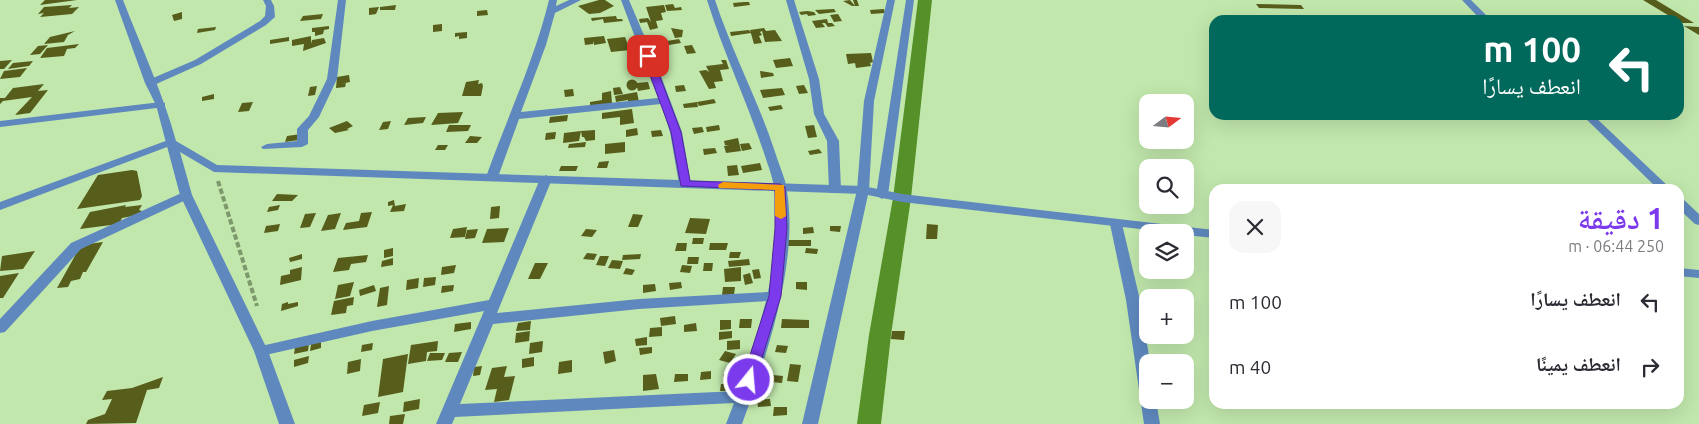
<!DOCTYPE html>
<html lang="ar">
<head>
<meta charset="utf-8">
<style>
	:root { --surface:#fff; --page:#f7f7f7; --text:#2b2b33; --muted:#7c7c81; --accent:#7c3aed }
	body { margin:0; font-family:Ubuntu,"Noto Naskh Arabic",sans-serif; background:var(--page); color:var(--text); direction:rtl; height:100vh; display:flex; flex-direction:column; font-size:19px; white-space:nowrap }
	* { box-sizing:border-box; margin:0 }
	p { font-size:16px; color:var(--muted) }
	.icon { flex:none; width:28px; height:28px; fill:none; stroke:currentColor; stroke-width:2; stroke-linecap:round; stroke-linejoin:round }
	.map { position:relative; flex:1; overflow:hidden; direction:ltr }
	.details { position:absolute; left:1209px; top:184px; width:475px; height:225px; display:flex; flex-direction:column; background:var(--surface); border-radius:15px; box-shadow:0 5px 20px #0002; direction:rtl }
	.details>* { flex:none }
	.top-card { position:absolute; left:1209px; top:15px; width:475px; height:105px; border-radius:15px; box-shadow:0 5px 20px #0002; direction:rtl; background:#00695c; color:#fff; overflow:hidden }
	.needle { width:32px; rotate:74deg }
	.fabs { position:absolute; left:1139px; top:94px; display:grid; gap:10px }
	.fabs a { display:grid; place-items:center; width:55px; height:55px; border-radius:10px; background:var(--surface); box-shadow:0 5px 20px #0002; font-size:25px }
	.pin { position:absolute; display:grid; place-items:center; width:42px; height:42px; color:#fff; margin:-21px; border-radius:10px; box-shadow:0 2px 8px #0006 }
	.me { position:absolute; width:55px; margin:-28px; rotate:17deg; stroke-linejoin:round; filter:drop-shadow(0 0 4px #0008) }
	.turn { display:flex; align-items:center; gap:18px; height:105px; padding:0 20px; font-size:22px }
	.turn .icon { width:65px; height:65px; stroke-width:2.5 }
	.turn b { display:block; font-size:35px; line-height:42px }
	.round { display:grid; place-items:center; flex:none; width:52px; height:52px; border-radius:15px; background:var(--page) }
	.head { display:flex; align-items:center; justify-content:space-between; height:85px; padding:0 20px }
	h1 { font-size:30px; font-weight:600; line-height:38px; color:var(--accent) }
	ul { padding:0; list-style:none }
	li { display:flex; align-items:center; gap:15px; height:65px; padding:0 20px }
	li div { flex:1 }
	li b { display:block; font-size:19px }
	li em { font-style:normal }
	.map>svg:first-child { display:block }
	.lines { fill:none; stroke-linecap:round; stroke-linejoin:round }
	.canal { fill:#559029; fill-rule:evenodd }
	.building { fill:#575d1b }
	.path { stroke:#7c986c; stroke-width:4; stroke-dasharray:5.5 2.5; stroke-linecap:butt }
	.minor { fill:#5f89be; fill-rule:evenodd }
	.tertiary { fill:#5f89be; fill-rule:evenodd }
	.route { fill:#7c3aed; stroke:#51269a }
	.slow { fill:#f59e0b }
</style>
</head>
<body>
<div class="map">
<svg width="1699" height="424" viewBox="0 0 1699 424">
	<rect width="100%" height="100%" fill="#c1e7ac"/>
	<g class="lines">
		<path class="canal" d="M918,0h14l-21,198 -20,137 -10,89h-24l12,-89 24,-137z"/>
	</g>
	<path class="building" d="M45,0h32l-37,5z
		M599,0h6l9,6 -14,7 -11,1 -11,-8z
		M850,0l5,6 -2,-6h4l2,6h-7l-9,-5z
		M1643,0h13l38,23h-13z
		M744,2h5l1,3 -16,2 -1,-4z
		M673,4l2,4 6,-1 1,3 -15,1 -2,-6z
		M1256,4l45,1 3,4 -45,-1z
		M72,5l-3,3 10,-1 -7,7 -32,3 4,-4 -6,1 6,-7z
		M396,5l-1,5h-15v-3z
		M664,5l2,7 -5,1 2,7 -7,1 2,7 -8,2 -3,-8 -7,1 -1,-4 9,-1 3,4 -5,-15z
		M379,7l-3,7 -7,1v-7z
		M834,9l2,3 -17,2 -4,-4z
		M884,9l1,4 -14,1 -1,-4z
		M487,10l1,5 -11,1v-5z
		M807,11l7,1 2,3 -8,1 -1,-2 -6,1 -2,-3z
		M182,12v7l-8,2 -2,-6z
		M323,14l-2,5 -21,2 3,-5z
		M838,14l4,7 -8,1 -4,-7z
		M616,16l1,3h5l1,2 -19,2 -1,-4 -11,2 -1,-3z
		M827,19l1,4h4l3,3 -7,1 -3,-4h-3l3,4 -9,1 -4,-7z
		M442,24v7l-9,1v-7z
		M329,26v3l-5,1 -1,4 -8,2v-4h-3v-4z
		M1684,26l15,1v8z
		M216,27l-1,3 -18,3 1,-4z
		M671,28l12,2 -1,7 -7,1z
		M764,28l2,3 9,-1 7,11 -17,1 -3,-11 -2,1 2,3 -3,1 3,7 -8,1 -4,-14z
		M749,30l2,3 -20,3 -1,-4z
		M75,31l-7,4 -4,7 -20,2 6,-7z
		M467,32v6l-8,1v-3l-4,1v-4z
		M311,36v8l1,-4 12,-2 2,5 -23,8 1,-7 -12,2v-6z
		M604,36l2,7 -12,2v-4l-1,3 -8,1 -1,-7z
		M289,37v4l-19,3v-4z
		M625,37l5,13 -19,2 -4,-13z
		M679,39l2,4 -24,4 -2,-4z
		M79,44l-4,4 -8,1 -3,7 -24,2 7,-10z
		M48,45l-8,9 -10,1 8,-9z
		M692,45l4,8 -9,1 -3,-8z
		M871,53l2,9 -3,1 1,3 -15,2 -1,-5 -7,1 -2,-10z
		M790,58l3,8 -17,2 -3,-8z
		M12,60l-8,9h-4v-8z
		M721,60h5l3,9 -9,1 3,11 -9,1 2,6 -7,1 -10,-18 7,-1 3,2 -3,-6 17,-2z
		M33,61l-4,5 -21,3 5,-6z
		M27,68l-7,9 -20,2 4,-8z
		M760,71l13,2 1,3 -13,2z
		M349,75l1,7 -10,2 6,-1 -1,4 -9,1 1,-11z
		M626.5 85a5.5 5.5 0 1 1 11 0a5.5 5.5 0 1 1-11 0Z
		M479,80l-1,4 4,-1 1,3 -2,10h-19l4,-14z
		M648,82l2,7 -12,2 -2,-8z
		M44,84l-6,7 10,-1 -18,23 -15,2 17,-18 -29,4 -3,3v-6h5l8,-10z
		M684,85l2,6 -10,1 -1,-6z
		M804,85l4,8 -9,1 -3,-8z
		M317,86l-2,9 -7,1 2,-9z
		M620,87l3,7 -9,1 -1,-7z
		M782,88l3,7 -22,3 -3,-8z
		M573,89l1,7 -9,1 -1,-7z
		M611,91l1,12 -22,4v-5l12,-2v-7z
		M637,92l2,10 -11,1v-3l-12,2 -1,-6z
		M214,94v5l-12,2v-4z
		M714,99l2,4 -17,3 -2,-4z
		M253,102l-4,9 -11,1 4,-9z
		M697,102l1,5 -14,1 -1,-4z
		M781,105l2,4 -13,2 -2,-4z
		M632,109l2,14 -14,2v-8l-18,2v-6z
		M463,112l-5,11 -27,2 7,-12z
		M568,115l-1,6 -18,2 1,-6z
		M426,117l-3,6 -19,2 4,-7z
		M347,121l6,5 -6,3 2,1 -14,3 -6,-5z
		M391,121l-3,8 -9,1 4,-8z
		M449,125h22l-3,6 -22,1z
		M719,125l1,5 -13,2 -1,-5z
		M814,125l3,12 -9,1 -3,-12z
		M702,127l2,5 -10,2 -2,-6z
		M637,128l1,7 -12,2v-7z
		M595,130v10l-9,1 -2,-4h-2l-1,-6z
		M661,130l2,6 -11,1 -1,-6z
		M581,131l-2,10 -16,2 1,-10z
		M556,132l-1,7 -10,1 1,-7z
		M301,134l-2,6 -14,2 2,-6z
		M470,136l12,1 -5,6h-12z
		M738,138l3,13 -15,2 -2,-7 5,-1h-4l-1,-4z
		M586,142l-1,5 -17,1 1,-4z
		M625,142v10l-20,2v-10z
		M749,143l3,6 -10,2 -2,-7z
		M438,145h10l-3,5h-10z
		M715,148l2,5 -13,2 -1,-6z
		M819,149l3,4 -12,2 -2,-4z
		M609,161l-2,7h-10l2,-6z
		M760,163l2,7 -19,3 -2,-7z
		M737,165l2,10 -11,1 -1,-10z
		M561,166h17l-2,5h-17z
		M132,170l5,1 5,25 -2,4 -63,9 21,-34z
		M277,194l21,1 -6,6h-20z
		M394,200l1,6 11,-2 -2,7 -14,1 3,-7 -5,1v-4z
		M126,205l-1,2 17,-2 -3,5 3,1 -4,4 -16,3 -3,6 -39,5 10,-17z
		M280,205l-2,5 -11,2 2,-5z
		M500,206l-1,12 -9,1 1,-12z
		M372,212l-5,15 -24,3 3,-7 13,-2 2,-8z
		M316,213l-6,14 -10,1 5,-14z
		M341,213l-6,16 -14,2 7,-16z
		M633,214l10,1 -5,12h-10z
		M690,218l20,1 -4,15 -21,-1z
		M280,224l-2,7 -14,2 2,-7z
		M927,224l11,1 -1,14h-11z
		M830,226h11l-1,6 -10,-1z
		M467,227l-2,10 -15,1 3,-9z
		M813,227l1,6 -11,1v-6z
		M509,228l-5,14 -22,1 5,-14z
		M478,229l-3,9 -10,1 2,-9z
		M586,229l11,1 -5,7 -11,-1z
		M693,238h11l-1,6h-11z
		M788,240h23v6h-23z
		M103,242l-17,30h-3l-3,7 -9,2 -3,6 -11,1 24,-43z
		M677,243h10l-1,8h-11z
		M710,243h18l-2,7h-17z
		M393,248v8l-9,2v-8z
		M806,248l12,1 -1,5 -12,-1z
		M35,251l-12,18 -23,2 2,-15z
		M730,252h11l-2,6h-10z
		M587,253l10,1 -3,6 -11,-1z
		M302,254v5l-12,3 -1,-4z
		M641,254l-1,5 -18,1 1,-5z
		M368,255l-2,7 -15,2 -2,6 -16,2 5,-14z
		M600,256h9l-4,10 -9,-1z
		M688,257h11l-1,7h-11z
		M393,258v7l-12,2 1,-6z
		M749,259l1,6 -21,2 -1,-6z
		M612,260l11,1 -3,8 -12,-1z
		M535,263h13l-8,16h-12z
		M704,263h9l-1,8h-9z
		M456,265l-2,8 -13,2 1,-8z
		M682,265l10,1 -2,7 -10,-1z
		M302,267l-1,13 -21,5 1,-9 9,-2v-4z
		M741,267v14l-16,1 -1,-13z
		M626,268l9,2 -3,5 -9,-1z
		M759,269l2,9 -7,1 -2,-9z
		M19,273l-16,25h-3v-22z
		M750,273l3,10 -8,2 -2,-10z
		M436,277l-1,8 -12,2 1,-9z
		M419,278l-1,10 -12,2 1,-10z
		M354,282l-4,14 -15,3 3,-14z
		M681,282l1,6 -12,2 -1,-7z
		M796,282h11v8l-11,-1z
		M655,284l1,7 -13,2v-8z
		M374,285l2,6 -16,5 -1,-6z
		M454,285l-1,6 -12,2 1,-7z
		M389,286l-2,19 -10,2 3,-19z
		M723,287h12l-1,8h-12z
		M354,297l-1,8 -6,1 -1,7 -15,2 3,-14z
		M288,302v2l10,-2v4l-17,5 1,-7z
		M675,316l1,8 -15,2 -1,-8z
		M740,319h12l-1,9h-12z
		M782,319l27,1v8h-28z
		M720,320h11v9l-11,1z
		M531,321l-1,9 -14,1 2,-8z
		M471,322v7l-17,3 1,-8z
		M696,323l1,8 -13,1v-7z
		M662,327v9l-13,1 1,-9z
		M530,331l-1,10 -14,2 1,-10z
		M732,331v7l-13,2v-8z
		M892,331h13l-1,9 -13,-1z
		M647,337v8l-11,1 -1,-7z
		M740,340v9l-13,1v-9z
		M438,341l-1,10 -10,1 -1,9 -18,3 3,-19z
		M543,341l-1,11 -13,2 1,-11z
		M321,342v6l-11,3 1,-7z
		M373,343l-1,7 -11,2 1,-7z
		M309,344l-1,7 -14,3 1,-7z
		M777,345l11,1 -2,7 -11,-1z
		M652,347v6l-12,2 -1,-7z
		M614,350l2,11 -11,3 -2,-12z
		M725,351l11,3 -6,9 -11,-3z
		M462,352l-4,10h-13l4,-9z
		M430,353h15l-3,7 -15,1z
		M408,354l-5,38 -25,5 5,-38z
		M309,356l-1,7 -14,4v-7z
		M534,357v9l-12,2v-9z
		M361,359l-1,12 -13,3 1,-12z
		M572,360v12l-14,2 1,-12z
		M790,364l11,1 -3,17 -11,-1z
		M482,366l-2,9 -7,1 1,-9z
		M507,366l-3,11 11,-1 -6,24 -15,2 3,-13 -12,1 7,-22z
		M711,371v8l-11,1 1,-8z
		M735,373v7l-12,1v-7z
		M656,374l3,15 -16,2v-16z
		M675,374h13v7l-14,1z
		M773,375l10,1 -1,7 -11,-1z
		M163,377l-4,11 -12,2 -11,33 -50,1 2,-4 17,-6 7,-15 -10,1 5,-9 25,-3z
		M721,384h13l-1,7h-13z
		M420,399l-1,10 -16,3 1,-10z
		M770,399l1,7 -13,1 -1,-7z
		M380,402l-2,11 -16,3 2,-11z
		M774,407h13v8l-14,1z
		M405,414l-2,10h-14l1,-8z"/>
	<g class="lines">
		<path class="path" d="M218,181l39,125"/>
		<path class="minor" d="M263,0h8l3,6 1,11 -9,8 -65,39 -47,21h-8v-4l49,-21 65,-39 5,-5 1,-10z
			M338,0h8l-9,79 -18,38 -11,13v14l-6,3 -39,2 -2,-2 6,-3 30,-3v-12l12,-13 18,-37z
			M549,0h8l-1,6 13,-6h12l-26,13 -9,32 -25,67 137,-14 -37,-98h8l29,68 24,64 9,52 -2,3 -4,1 -6,-4 -9,-52 -9,-28 -142,15 -21,58 -2,3h-8l-2,-3c21,-59 48,-116 63,-177z
			M707,0h8c17,52 43,100 60,152 3,10 7,19 10,29 17,73 -18,174 -43,243h-16l8,-21 -279,14 -3,7h-16l48,-113 -112,20 -111,25 -5,-1 -2,-4 2,-4 5,-1 111,-25 117,-21 51,-121 6,-4 6,4 -55,134 142,-14 129,-7c7,-35 12,-75 5,-110 -2,-10 -6,-19 -9,-29 -17,-52 -41,-101 -57,-153zM766,301l-10,37 -18,53 -278,13 33,-80 146,-15z
			M786,0h8l25,79 5,35 15,27 2,49 -2,3h-8l-2,-3 -2,-49 -13,-27 -5,-35z
			M887,0h8l-21,101 -5,89 -51,234h-16l55,-234 7,-89z
			M906,0h8l-26,195 -6,4 -6,-4z
			M1462,0h9l20,20h-10z
			M161,102l4,1v4l-165,20v-6z
			M1582,115h11l78,74h-13z
			M171,139l6,3 -2,2 -175,66v-8z
			M186,191l6,4 -2,3 -109,51 -76,83 -5,1v-14l71,-76z
			M1679,198l4,1 16,15v11l-4,-1 -16,-15z
			M1116,220l6,4 18,76 10,62h-2v38h8l4,24h-16l-18,-124 -16,-76z"/>
		<path class="tertiary" d="M115,0h8c18,47 40,93 53,141l41,24 646,21 39,8 312,36v8l-29,-3v-3h-18l-265,-30 -39,-8 -649,-22 -34,-20 12,43 76,156 27,73h-16l-25,-73 -74,-156 -24,-90 -11,-22z
			M1679,268l20,2v8l-20,-2z"/>
	</g>
	<path class="route" d="M648,53l4,3 29,76 9,49 90,3 5,3 2,41 -6,68 -27,88h-10l-2,-4 27,-84 6,-68v-38l-94,-4 -10,-54 -28,-76z"/>
	<path class="slow" d="M723,182l61,3 2,31 -5,3 -6,-3v-26l-56,-2 -1,-3z"/>
</svg>
<div class="fabs">
<a><svg class="needle" viewBox="-14 -14 28 28"><path d="M0-13l5 13h-10z" fill="#e53935"/><path d="M0 13l5-13h-10z" fill="#7c7c81"/></svg></a>
<a><svg class="icon" aria-label="search" viewBox="0 0 24 24"><circle cx="10" cy="10" r="6"/><path d="M15 15l6 6"/></svg></a>
<a><svg class="icon" aria-label="layers" viewBox="0 0 24 24"><path d="M12 4l9 5-9 5-9-5zM3 14l9 5 9-5"/></svg></a>
<a>+</a>
<a>−</a>
</div>
<div class="pin" style="left:648px;top:56px;background:#d93025"><svg class="icon" aria-label="arrive" viewBox="0 0 24 24"><path d="M6 21V4h12l-3 4 3 4H6"/></svg></div>
<svg class="me" style="left:749px;top:380px" viewBox="-20 -20 40 40"><circle r="17" fill="#7c3aed" stroke="#fff" stroke-width="3"/><path d="M0-11L8 9 0 5-8 9z" fill="#fff"/></svg>
<div class="top-card">
<div class="turn"><svg class="icon" aria-label="left" viewBox="0 0 24 24"><path d="M17 20v-9H6M10 6l-5 5 5 5"/></svg><div><b>100 m</b>انعطف يسارًا</div></div>
</div>
<section class="details">
<div class="head"><div><h1>1 دقيقة</h1><p>250 m · 06:44</p></div><a class="round"><svg class="icon" aria-label="close" viewBox="0 0 24 24"><path d="M6 6l12 12M18 6L6 18"/></svg></a></div>
<ul>
<li><svg class="icon" aria-label="left" viewBox="0 0 24 24"><path d="M17 20v-9H6M10 6l-5 5 5 5"/></svg><div><b>انعطف يسارًا</b></div><em>100 m</em></li>
<li><svg class="icon" aria-label="right" viewBox="0 0 24 24"><path d="M7 20v-9h11M14 6l5 5-5 5"/></svg><div><b>انعطف يمينًا</b></div><em>40 m</em></li>
</ul>
</section>
</div>
</body>
</html>
